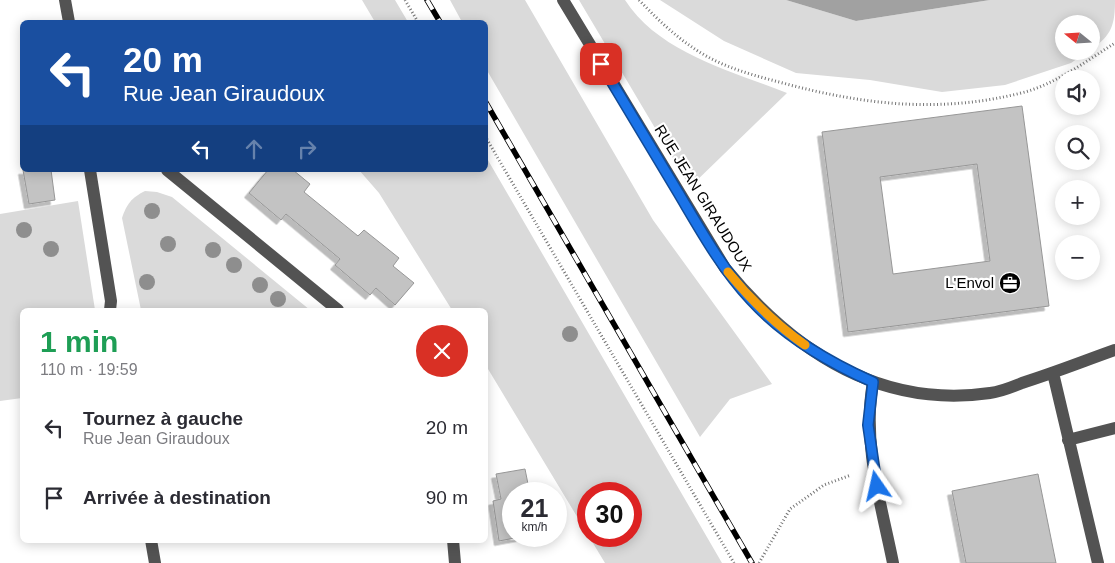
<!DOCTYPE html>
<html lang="fr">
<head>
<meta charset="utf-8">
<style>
	:root { --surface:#fff; --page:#f2f2f3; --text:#2b2b33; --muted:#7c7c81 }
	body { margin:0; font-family:Arial,sans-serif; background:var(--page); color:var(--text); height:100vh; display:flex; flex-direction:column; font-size:19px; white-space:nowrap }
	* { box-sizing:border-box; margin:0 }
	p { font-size:16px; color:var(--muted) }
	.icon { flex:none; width:28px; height:28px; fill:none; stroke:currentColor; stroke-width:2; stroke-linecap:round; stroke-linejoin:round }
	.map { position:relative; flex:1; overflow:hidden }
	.details { position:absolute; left:20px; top:308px; width:468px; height:235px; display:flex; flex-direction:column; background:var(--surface); border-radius:8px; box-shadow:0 2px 12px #0003 }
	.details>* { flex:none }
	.top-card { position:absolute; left:20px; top:20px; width:468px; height:152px; border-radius:8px; box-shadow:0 2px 12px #0003; background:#1a4fa0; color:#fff; overflow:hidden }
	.needle { width:32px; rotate:288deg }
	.fabs { position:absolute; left:1055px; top:15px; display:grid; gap:10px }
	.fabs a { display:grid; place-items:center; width:45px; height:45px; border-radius:50%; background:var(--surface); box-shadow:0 2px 12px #0003; font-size:25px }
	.speed { position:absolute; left:502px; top:482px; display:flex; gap:10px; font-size:25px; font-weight:700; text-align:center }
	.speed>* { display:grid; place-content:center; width:65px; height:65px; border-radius:50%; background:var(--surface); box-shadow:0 2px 12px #0003; line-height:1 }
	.speed small { font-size:12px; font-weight:400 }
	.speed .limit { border:8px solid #d22; background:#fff; color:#111 }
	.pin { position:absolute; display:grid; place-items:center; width:42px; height:42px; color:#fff; margin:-21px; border-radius:10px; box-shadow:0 2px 8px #0006 }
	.me { position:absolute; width:55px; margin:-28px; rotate:349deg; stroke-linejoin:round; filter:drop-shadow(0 0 4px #0008) }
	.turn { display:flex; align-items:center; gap:18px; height:105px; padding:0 20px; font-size:22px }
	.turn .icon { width:65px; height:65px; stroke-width:2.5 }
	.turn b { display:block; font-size:35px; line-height:42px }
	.lanes { display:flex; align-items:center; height:48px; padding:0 20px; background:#0003; justify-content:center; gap:25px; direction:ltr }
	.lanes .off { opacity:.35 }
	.round { display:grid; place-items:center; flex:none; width:52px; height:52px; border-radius:26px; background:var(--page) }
	.headline { display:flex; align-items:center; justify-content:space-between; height:85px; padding:0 20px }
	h1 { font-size:30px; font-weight:600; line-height:38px; color:#1e9e55 }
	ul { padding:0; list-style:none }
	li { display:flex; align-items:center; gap:15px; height:70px; padding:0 20px }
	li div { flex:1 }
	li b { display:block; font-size:19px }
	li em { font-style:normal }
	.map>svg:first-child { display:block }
	.green { fill:#dadada; fill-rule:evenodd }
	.water { fill:#a1a1a1 }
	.building { fill:#c3c3c3; stroke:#979797; fill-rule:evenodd; filter:url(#shadow) }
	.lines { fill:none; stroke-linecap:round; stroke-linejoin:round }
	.path { stroke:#757575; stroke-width:3; stroke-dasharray:1 2.5; stroke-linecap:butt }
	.minor { stroke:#535353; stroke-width:12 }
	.rail-casing { stroke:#000; stroke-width:5.5 }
	.rail { stroke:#fff; stroke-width:4; stroke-dasharray:11; stroke-linecap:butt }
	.tree { fill:#8e8e8e }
	.route-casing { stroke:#114b97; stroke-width:12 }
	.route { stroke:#1a73e8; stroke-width:9 }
	.slow { stroke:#f59e0b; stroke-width:9 }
	.labels { text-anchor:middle; stroke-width:4.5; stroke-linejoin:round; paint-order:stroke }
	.street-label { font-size:15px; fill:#000; stroke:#fff }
	.poi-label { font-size:15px; fill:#000; stroke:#fff; text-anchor:end }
</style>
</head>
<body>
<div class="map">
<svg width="1115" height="563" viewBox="0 0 1115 563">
	<defs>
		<filter id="shadow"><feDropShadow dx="-4.5" dy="4.5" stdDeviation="0" flood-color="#0004"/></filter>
	</defs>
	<rect width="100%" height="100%" fill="#fff"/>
	<path class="green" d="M362,0h33l13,22h-33z
		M450,0h75l128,220 119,164 -42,15 -30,38 -215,-370v-45h-23z
		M579,0h46c34,53 107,71 162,93l-97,94z
		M660,0h126l70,21 134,-21h125c0,24 -3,36 -24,49v-25h-27v27h24l-17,12 -66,22 -63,7 -72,-12 -74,-7 -72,-32z
		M485,155l237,408h-117l-120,-199v-54h-33l-73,-117 -20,-23h126zM589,494h42v42h-42z
		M145,191l12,1 15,5 138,113h-169l-19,-92c5,-14 9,-20 23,-27z
		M78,201l17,109h-73v88l-22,3v-187z"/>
	<path class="water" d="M786,0h204l-134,21z"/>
	<path class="building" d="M1022,106l27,200 -201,26 -26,-200zM977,164l13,97 -97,13 -13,-97z
		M23,170h28l4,30 -26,4z
		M268,170h25l17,14 -6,8 54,44 6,-6 35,28 -6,8 21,17 -19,22 -19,-17 -6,7 -35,-30 5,-6 -54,-45 -5,6 -32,-27z
		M525,469l5,25h10h-26v42h11l-26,5 -6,-40 8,-2 -5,-25z
		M1038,474l18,89h-90l-14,-72z"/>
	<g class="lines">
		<path class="path" d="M405,0l13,22
			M639,0c21,22 42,42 69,57 22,12 48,19 71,25 84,23 162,32 246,10 32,-9 63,-32 90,-49
			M485,136l249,427
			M759,563l31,-54 34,-24 27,-10"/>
		<path class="minor" d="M65,0l4,22
			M563,0l162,268c67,82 154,141 265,125 10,-1 22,-6 32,-10 32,-10 62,-22 93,-33
			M90,170l21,131 -1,9
			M167,170l171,140
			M1053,373l45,190
			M873,382c-11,61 8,121 20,181
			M1068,440l47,-12
			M151,540l4,23
			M453,540l2,23"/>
		<g class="rail-casing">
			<path id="rail" d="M427,0l13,22
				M485,101l267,462"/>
		</g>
		<use href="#rail" class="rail"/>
	</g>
	<g class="tree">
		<circle cx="152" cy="211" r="8"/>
		<circle cx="24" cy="230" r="8"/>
		<circle cx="168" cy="244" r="8"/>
		<circle cx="51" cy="249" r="8"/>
		<circle cx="213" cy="250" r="8"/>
		<circle cx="234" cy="265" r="8"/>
		<circle cx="147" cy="282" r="8"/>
		<circle cx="260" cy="285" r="8"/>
		<circle cx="278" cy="299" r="8"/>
		<circle cx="570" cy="334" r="8"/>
	</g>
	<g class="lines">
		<g class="route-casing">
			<path id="route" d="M601,64c26,44 52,87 78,130 22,37 43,75 72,106 34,37 77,62 122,82l-5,43 9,61"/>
		</g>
		<use href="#route" class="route"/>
		<path class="slow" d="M728,272c23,28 47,52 77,73"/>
	</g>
	<defs>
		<g id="office-disc" transform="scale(1.125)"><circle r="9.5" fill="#000" stroke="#fff"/><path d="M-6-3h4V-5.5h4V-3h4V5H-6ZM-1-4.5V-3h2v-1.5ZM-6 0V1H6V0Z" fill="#fff"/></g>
	</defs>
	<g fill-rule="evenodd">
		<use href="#office-disc" x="1010" y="283"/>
	</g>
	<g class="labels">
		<g class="street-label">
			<text transform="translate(703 198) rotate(58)" y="5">RUE JEAN GIRAUDOUX</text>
		</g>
		<g class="poi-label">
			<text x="994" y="288">L'Envol</text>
		</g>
	</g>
</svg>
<div class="fabs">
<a><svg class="needle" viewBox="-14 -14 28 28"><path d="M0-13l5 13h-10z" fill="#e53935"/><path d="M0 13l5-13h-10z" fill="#7c7c81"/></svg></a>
<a><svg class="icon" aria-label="sound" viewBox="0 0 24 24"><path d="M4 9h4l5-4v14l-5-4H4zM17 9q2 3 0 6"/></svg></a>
<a><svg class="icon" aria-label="search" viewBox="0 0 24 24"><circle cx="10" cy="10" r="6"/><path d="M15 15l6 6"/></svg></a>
<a>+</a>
<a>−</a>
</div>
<div class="speed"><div>21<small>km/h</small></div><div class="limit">30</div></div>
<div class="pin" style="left:601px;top:64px;background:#d93025"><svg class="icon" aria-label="arrive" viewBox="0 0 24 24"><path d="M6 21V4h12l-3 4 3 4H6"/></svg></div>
<svg class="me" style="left:877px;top:486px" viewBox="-20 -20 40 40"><path d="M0-17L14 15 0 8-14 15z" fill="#1a73e8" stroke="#fff" stroke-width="4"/></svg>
<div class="top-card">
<div class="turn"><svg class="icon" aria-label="left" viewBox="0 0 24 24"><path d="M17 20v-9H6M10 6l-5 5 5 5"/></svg><div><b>20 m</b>Rue Jean Giraudoux</div></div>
<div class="lanes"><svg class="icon" aria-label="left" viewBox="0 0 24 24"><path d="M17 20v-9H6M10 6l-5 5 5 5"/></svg><svg class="icon off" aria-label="ahead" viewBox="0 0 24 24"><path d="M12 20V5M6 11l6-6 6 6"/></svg><svg class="icon off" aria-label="right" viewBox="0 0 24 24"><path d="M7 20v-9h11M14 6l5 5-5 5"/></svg></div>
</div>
<section class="details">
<div class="headline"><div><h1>1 min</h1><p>110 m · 19:59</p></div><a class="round" style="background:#d93025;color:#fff"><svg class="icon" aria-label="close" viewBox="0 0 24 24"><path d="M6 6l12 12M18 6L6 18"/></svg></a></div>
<ul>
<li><svg class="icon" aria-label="left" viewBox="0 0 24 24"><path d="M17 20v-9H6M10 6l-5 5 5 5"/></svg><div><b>Tournez à gauche</b><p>Rue Jean Giraudoux</p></div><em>20 m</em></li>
<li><svg class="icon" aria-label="arrive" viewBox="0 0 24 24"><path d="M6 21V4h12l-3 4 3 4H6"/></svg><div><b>Arrivée à destination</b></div><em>90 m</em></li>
</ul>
</section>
</div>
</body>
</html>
